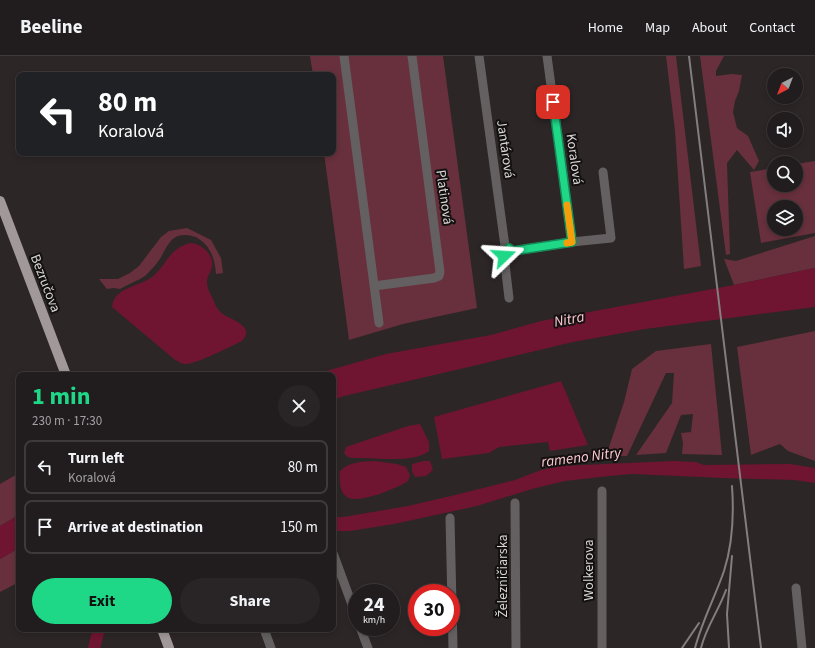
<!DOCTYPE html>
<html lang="en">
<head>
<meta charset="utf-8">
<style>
	:root { --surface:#211c1d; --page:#292526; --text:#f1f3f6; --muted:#a2a1a4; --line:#3e3a3b; --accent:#1ed888 }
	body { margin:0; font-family:"Source Sans 3",sans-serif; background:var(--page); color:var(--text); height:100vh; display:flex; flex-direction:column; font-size:15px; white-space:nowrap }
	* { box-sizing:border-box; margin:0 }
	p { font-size:13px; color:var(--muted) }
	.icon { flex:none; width:22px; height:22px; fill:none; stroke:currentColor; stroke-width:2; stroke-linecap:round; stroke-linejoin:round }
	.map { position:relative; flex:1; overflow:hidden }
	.details { position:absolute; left:16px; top:316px; width:320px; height:260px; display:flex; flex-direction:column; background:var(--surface); border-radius:8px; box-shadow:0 2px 6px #0003,0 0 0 1px var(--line) }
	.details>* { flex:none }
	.guide { position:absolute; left:16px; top:16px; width:320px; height:84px; border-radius:8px; box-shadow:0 2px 6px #0003,0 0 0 1px var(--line); background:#202124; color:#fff; overflow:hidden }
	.needle { width:26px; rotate:222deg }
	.controls { position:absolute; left:767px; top:12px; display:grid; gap:8px }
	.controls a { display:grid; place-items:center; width:36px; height:36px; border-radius:50%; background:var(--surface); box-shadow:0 2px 6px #0003,0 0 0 1px var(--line); font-size:20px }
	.speed { position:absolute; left:348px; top:528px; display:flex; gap:8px; font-size:20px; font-weight:700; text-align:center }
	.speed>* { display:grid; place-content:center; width:52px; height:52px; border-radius:50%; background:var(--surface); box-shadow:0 2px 6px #0003,0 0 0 1px var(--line); line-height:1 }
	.speed small { font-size:10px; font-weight:400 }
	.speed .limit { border:6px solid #d22; background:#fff; color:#111 }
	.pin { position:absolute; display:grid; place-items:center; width:34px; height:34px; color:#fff; margin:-17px; border-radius:8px; box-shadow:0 2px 6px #0006 }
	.me { position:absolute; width:44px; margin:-22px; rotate:70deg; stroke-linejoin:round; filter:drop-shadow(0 0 3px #0008) }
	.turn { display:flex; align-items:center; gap:14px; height:84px; padding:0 16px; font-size:18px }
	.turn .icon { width:52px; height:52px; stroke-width:2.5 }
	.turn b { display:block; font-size:28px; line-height:34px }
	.round { display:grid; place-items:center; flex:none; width:42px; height:42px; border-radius:21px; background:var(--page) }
	.overview { display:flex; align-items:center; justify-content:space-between; height:68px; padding:0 16px }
	h1 { font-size:24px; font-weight:700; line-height:30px; color:var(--accent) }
	.cta { display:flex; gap:8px; margin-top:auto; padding:8px 16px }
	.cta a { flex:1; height:46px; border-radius:24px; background:var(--accent); color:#111; font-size:16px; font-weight:700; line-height:46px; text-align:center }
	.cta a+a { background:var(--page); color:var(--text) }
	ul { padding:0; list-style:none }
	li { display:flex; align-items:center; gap:12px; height:54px; margin:0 8px 6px; padding:0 8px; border:2px solid var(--line); border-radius:8px }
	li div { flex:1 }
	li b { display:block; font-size:15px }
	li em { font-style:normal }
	header { display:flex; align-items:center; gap:24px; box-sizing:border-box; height:56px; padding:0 20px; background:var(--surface); border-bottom:1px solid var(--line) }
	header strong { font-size:19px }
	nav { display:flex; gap:22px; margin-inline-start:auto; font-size:14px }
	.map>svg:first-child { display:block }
	.green { fill:#67303c; fill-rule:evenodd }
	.water { fill:#6f1532 }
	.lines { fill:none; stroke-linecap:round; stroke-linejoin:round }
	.river { stroke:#6f1532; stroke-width:12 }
	.minor { stroke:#646061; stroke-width:9 }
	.major { stroke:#a09899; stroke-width:10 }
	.rail { stroke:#837e7f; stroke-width:2 }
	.route-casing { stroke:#148c58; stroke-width:10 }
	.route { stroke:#1ed888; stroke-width:7 }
	.slow { stroke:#f59e0b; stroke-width:7 }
	.labels { text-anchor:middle; stroke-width:4; stroke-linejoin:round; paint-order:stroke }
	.street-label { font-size:14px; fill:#dbd6d7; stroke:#131010 }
	.water-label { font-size:15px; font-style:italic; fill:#fec9d2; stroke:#131010 }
</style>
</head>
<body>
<header>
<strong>Beeline</strong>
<nav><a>Home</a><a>Map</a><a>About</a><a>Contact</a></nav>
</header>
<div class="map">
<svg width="815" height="592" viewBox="0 0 815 592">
	<rect width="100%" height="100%" fill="#2c2627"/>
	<path class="green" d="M310,0h133l34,252 -74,16 -54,16 -25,-187h9v-78h-20z
		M666,0h10l25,210 -17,3 -9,-138z
		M700,0h24l-8,15v5l16,-2 10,1 -3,16 -4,10 -2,11 4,16 11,8 11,25 -5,9 -17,-20 -10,13 3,91 -4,1z
		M815,105v72l-54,10 -11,-71 24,-4v17h22v-21zM774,151h22v22h-22z
		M187,172l24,12 10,18 2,15 -7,1c-1,-14 -5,-27 -17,-35 -4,-3 -9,-4 -15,-4 -13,0 -17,12 -23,22 -3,6 -11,14 -16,19 -6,4 -18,9 -25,13l-6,-1 -7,1 -8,-10h19l12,-6 9,-7 22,-29 8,-6z
		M815,180v32l-81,17 -10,-26 12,2z
		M815,275v130l-27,-10 -8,-7 -29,11 -14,-108z
		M711,288l11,111 -40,-1 1,-11 -2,-10 10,-1 2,-18 -12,1 -15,38 -30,2 36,-52 2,-30h-8l-39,83h-21l18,-54 8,-33 24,-18z
		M19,417v42l-19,11v-42z
		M19,492v34l-19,10v-33z"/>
	<path class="water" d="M190,187c12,0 24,12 22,24 -1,5 -5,9 -5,15 0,5 3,12 6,17 2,6 5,12 10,15 8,6 33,12 19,27 -11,5 -47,24 -57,23 -4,0 -7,-3 -11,-5l-62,-52c2,-20 27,-20 40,-30 15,-12 16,-28 38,-34z
		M815,212v39l-170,22 -72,13 -100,24 -129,30 -11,4v-25h-21l74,-21 105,-19 50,-14 193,-36z
		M561,325l27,64 -38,6 -2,-9 -49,5 -10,6 -47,6 -8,-42z
		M420,368l9,18v9c-16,13 -56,6 -77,7l-4,-1 -4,-4 2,-6 62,-21z
		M375,405l22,3 9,3 4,8 -2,6c-10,7 -47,22 -59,17 -10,-4 -10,-18 -9,-27 10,-10 22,-9 35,-10z
		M423,405h7l3,9 -7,6 -11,1 -3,-6v-7z
		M674,405l22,1 8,3 86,-1 25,4v15l-21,-3 -71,-2 -91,-4 -23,2 -44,5 -33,8 -55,17 -83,18 -44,7h-17v-14h10l65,-11 47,-11 60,-15 26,-10 19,-4z
		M19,459v33l-19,11v-33z"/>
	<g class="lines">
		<path class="river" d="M94,592l5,-19"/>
		<path class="minor" d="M344,0l35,267
			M479,0l26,190 8,5 59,-9 39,-4 -8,-66
			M547,0l25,186
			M374,230l60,-8 5,-2 1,-4 -28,-216
			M509,242l-5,-42 5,-7
			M515,447l1,145
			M450,462l3,130
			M333,497l24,65
			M796,532l6,60
			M360,571l8,21
			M264,573l7,19
			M602,592v-157"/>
		<path class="major" d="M0,145l66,174
			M162,573l7,19"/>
		<path class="rail" d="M689,0l72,592
			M682,592l17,-25
			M695,592c7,-27 20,-51 29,-77 9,-28 10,-57 8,-85
			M701,592c5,-21 18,-38 25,-58
			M729,592l-2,-34 5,-58"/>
	</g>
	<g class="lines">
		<g class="route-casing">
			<path id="route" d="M504,200l5,-8 4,3 59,-9 -19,-140"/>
		</g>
		<use href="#route" class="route"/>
		<path class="slow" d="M567,187l5,-1 -5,-37"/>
	</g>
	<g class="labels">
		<g class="street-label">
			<text transform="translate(506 93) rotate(82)" y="5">Jantárová</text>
			<text transform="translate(575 103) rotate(82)" y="5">Koralová</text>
			<text transform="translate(445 141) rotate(82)" y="5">Platinová</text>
			<text transform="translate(46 227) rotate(69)" y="5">Bezručova</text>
			<text transform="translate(588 514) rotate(-90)" y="5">Wolkerova</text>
			<text transform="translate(502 520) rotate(-90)" y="5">Železničiarska</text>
		</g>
		<g class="water-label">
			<text transform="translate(569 263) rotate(-11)" y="5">Nitra</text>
			<text transform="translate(581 401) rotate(-7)" y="5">rameno Nitry</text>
		</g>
	</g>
</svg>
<div class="controls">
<a><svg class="needle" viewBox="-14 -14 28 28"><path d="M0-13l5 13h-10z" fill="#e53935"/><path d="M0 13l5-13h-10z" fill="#a2a1a4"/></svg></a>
<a><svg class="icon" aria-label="sound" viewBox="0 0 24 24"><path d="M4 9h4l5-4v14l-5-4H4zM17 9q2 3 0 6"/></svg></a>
<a><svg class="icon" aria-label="search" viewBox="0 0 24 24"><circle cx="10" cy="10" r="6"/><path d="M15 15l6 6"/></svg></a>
<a><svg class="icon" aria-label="layers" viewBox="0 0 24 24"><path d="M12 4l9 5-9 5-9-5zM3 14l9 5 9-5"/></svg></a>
</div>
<div class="speed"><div>24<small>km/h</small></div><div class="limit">30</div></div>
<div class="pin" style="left:553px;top:46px;background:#d93025"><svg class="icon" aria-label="arrive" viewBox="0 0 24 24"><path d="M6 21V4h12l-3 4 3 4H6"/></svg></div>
<svg class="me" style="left:504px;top:200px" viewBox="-20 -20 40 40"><path d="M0-17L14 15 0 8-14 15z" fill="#1ed888" stroke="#fff" stroke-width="4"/></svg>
<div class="guide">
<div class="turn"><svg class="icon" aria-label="left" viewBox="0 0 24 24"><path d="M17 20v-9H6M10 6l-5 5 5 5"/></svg><div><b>80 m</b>Koralová</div></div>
</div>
<section class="details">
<div class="overview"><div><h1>1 min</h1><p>230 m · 17:30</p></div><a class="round"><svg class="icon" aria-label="close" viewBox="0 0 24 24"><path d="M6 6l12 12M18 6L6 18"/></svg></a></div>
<ul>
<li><svg class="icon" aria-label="left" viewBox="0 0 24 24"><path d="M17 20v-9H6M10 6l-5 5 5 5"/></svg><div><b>Turn left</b><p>Koralová</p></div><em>80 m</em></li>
<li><svg class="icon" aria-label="arrive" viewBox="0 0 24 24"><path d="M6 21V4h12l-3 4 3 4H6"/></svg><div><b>Arrive at destination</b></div><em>150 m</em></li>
</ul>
<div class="cta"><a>Exit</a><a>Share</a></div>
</section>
</div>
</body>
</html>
